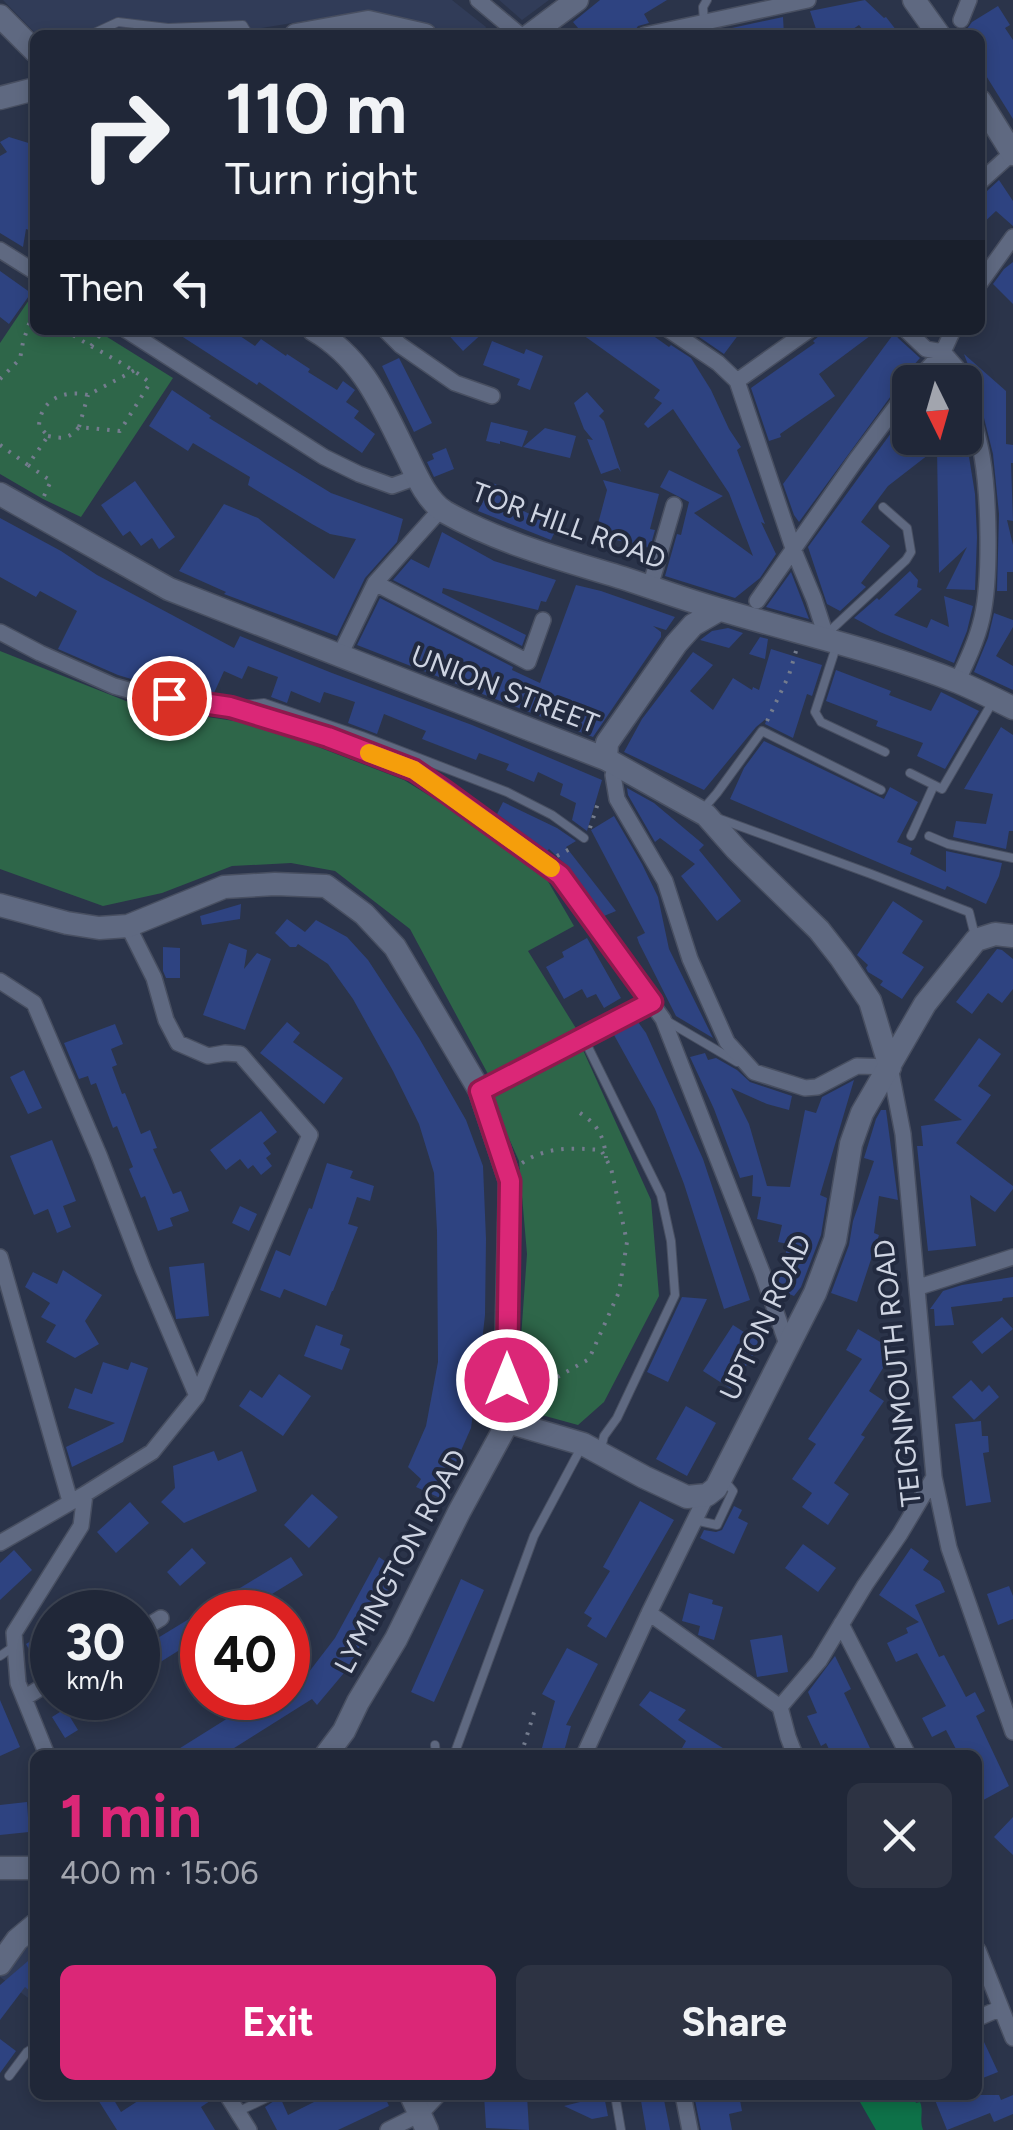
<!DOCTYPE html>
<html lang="en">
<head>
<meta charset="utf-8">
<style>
	:root { --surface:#202738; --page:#2d3343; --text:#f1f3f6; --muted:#a2a5ae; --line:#3d4453; --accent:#db2777 }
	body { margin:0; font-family:Figtree,sans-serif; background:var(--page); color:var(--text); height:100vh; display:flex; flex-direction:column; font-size:38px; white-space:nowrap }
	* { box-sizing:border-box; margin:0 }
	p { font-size:32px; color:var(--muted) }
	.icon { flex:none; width:55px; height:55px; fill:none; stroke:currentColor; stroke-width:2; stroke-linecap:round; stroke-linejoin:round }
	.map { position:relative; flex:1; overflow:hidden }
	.panel { position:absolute; left:30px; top:1750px; width:952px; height:350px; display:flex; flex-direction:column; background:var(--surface); border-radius:15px; box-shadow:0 5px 15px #0003,0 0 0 2px var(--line) }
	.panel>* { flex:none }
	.banner { position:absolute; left:30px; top:30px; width:955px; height:305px; border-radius:15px; box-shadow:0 5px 15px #0003,0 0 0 2px var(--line); background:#202738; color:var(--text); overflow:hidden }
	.needle { width:65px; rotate:175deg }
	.tools { position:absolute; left:892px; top:365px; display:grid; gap:20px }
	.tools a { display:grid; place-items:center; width:90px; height:90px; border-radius:15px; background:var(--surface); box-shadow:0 5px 15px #0003,0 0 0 2px var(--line); font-size:50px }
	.speed { position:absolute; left:30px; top:1590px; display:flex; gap:20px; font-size:50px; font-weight:700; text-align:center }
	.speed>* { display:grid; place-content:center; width:130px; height:130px; border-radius:50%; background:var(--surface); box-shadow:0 5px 15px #0003,0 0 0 2px var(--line); line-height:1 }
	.speed small { font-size:25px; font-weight:400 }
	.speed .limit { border:15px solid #d22; background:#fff; color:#111 }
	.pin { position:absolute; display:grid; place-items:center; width:85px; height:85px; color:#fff; margin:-42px; border:5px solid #fff; border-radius:50%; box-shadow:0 2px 10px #0007 }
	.me { position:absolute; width:110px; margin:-55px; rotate:0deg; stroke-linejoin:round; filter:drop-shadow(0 0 8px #0008) }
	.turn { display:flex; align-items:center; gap:35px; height:210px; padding:0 30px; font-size:45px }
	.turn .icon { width:130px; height:130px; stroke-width:2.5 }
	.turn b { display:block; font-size:70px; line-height:85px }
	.then { display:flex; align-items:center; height:95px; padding:0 30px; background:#0003; gap:20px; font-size:38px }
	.round { display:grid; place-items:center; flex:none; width:105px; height:105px; border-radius:15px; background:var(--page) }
	.head { display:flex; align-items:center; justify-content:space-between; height:170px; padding:0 30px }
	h1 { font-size:60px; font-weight:700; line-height:75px; color:var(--accent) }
	.action { display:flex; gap:20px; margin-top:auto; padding:20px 30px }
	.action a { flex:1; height:115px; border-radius:15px; background:var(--accent); color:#fff; font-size:40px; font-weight:700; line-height:115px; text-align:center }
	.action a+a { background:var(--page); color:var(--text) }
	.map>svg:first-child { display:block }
	.built { fill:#313c58 }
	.green { fill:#2e6649 }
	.forest { fill:#0e7249 }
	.building { fill:#2e4381 }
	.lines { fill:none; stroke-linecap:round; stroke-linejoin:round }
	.lane-casing { stroke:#484f61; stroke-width:10 }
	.street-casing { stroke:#484f61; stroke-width:18 }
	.secondary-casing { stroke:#484f61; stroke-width:25 }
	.path { stroke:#747c8e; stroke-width:4; stroke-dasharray:2.5 8; stroke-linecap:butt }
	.lane { stroke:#5f6981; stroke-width:8 }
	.street { stroke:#5f6981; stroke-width:15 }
	.secondary { stroke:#5f6981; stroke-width:22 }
	.route-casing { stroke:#8e194d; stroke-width:25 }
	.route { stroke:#db2777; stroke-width:18 }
	.slow { stroke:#f59e0b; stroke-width:18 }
	.labels { text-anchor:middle; stroke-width:8; stroke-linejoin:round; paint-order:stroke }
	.street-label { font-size:28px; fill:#ced4e2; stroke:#222a3f }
</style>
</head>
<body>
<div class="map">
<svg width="1013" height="2130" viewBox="0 0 1013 2130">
	<rect width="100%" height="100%" fill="#2b344a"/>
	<path class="built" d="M3,0h449l34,27 -3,6 -13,2 -111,-23 -140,23h-182z
		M499,0h50l-27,20z
		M35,1939v64l-35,-26z"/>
	<path class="green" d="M35,291v39h61l77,48 -92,139 -38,-18 -43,-25v-131z
		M0,651l141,56 120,18 143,55 73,45 69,53 28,48 -46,25 49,79 -89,44 -78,-145 -75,-58 -44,-8 -59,3 -70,27 -59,13 -103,-37z
		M583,1050l68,150 8,96 -55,106 -26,23 -62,-17 11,-154 -8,-93 -28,-63z"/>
	<path class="forest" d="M856,2095h57l3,8 4,-1c4,9 -1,17 3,28h-47z"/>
	<path class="building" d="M600,0h67l-23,14 5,9 -11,3 -4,6v-4l-29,7h-21l-11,-13z
		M865,0l19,18 2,-1 14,18h-33l-8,-10 -15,10h-26l-8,-24z
		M998,6l12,19 -5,3 8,12v79l-33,-53v-31h-26l4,-4 9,-2 5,-7z
		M783,17l1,18h-64l-2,-4z
		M9,137l26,8v87l-9,-3 -3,18 -23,-14v-77l7,-4 -7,-10z
		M999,180l14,21v25l-17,-15 -16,15v-33l7,-2z
		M1013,262v42l-20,-20 11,-15z
		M0,271l31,22 -22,31 -9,-7z
		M172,330h59l24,16 6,-7 25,17 1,-2 23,15 -2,3 29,18 6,-9 12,9 -9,12 13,9 -5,7 21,16 -13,19 -103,-71 -2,3z
		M444,330h42l-23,21z
		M576,330h69l24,17 2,-2 20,13 20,32 18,39 12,18 -4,3 28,74 -4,-2 15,32 -16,24 -25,20 -70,-22 12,-42 4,1 8,-33 -29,-15 9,-17 54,26 -29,17 59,43 -24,-63 -56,-84 -25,19 -4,-4 18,-21 -8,-5 6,-8z
		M689,330h53l-18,24z
		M820,330h58l-59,44 16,22 -55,38 1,3 -12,4 -18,-53 64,-45 -2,-2 6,-5z
		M895,332l3,6 22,20 -15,17 2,-1 -108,148 -5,-7 -11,-31z
		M492,341l32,13 2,-5 17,7 -13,34 -13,-5 3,-6 -37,-14z
		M964,354l42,37v53l7,1v18h-2l2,58 -6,-1 6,25v27h-6v19h-10l2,-77 -6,-60 -17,-68z
		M399,358l33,65 -18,9 -32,-66z
		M172,390l39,26 -2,2 122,75 72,26 -6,23 -32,36 -28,58 -113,-42 2,-2 -47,-21 45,-67 34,14 76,61 22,-40 -26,-5 -18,-10 -64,-39 2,-8 -57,-34 -5,8 -39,-25z
		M587,392l17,19 -5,5 5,5 17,51 -3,-4 -17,6 -14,-35 6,1 -9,-11 -10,-26z
		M910,407v31h55v-6l10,62 2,43 -2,53 -29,-1 21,-42 -28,26 -2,-125 -49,38 -27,36 29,24 -29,37 5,4 -26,24 -13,-7 -19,-57z
		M491,422l37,9 -6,16 -22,-6v3l-14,-3z
		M545,428l31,8 -6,22 -47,-11z
		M446,448l8,21 -20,8 -7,-15 7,-3 -2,-5z
		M603,480l56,14 -9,35 5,1 -5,18 -55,-13 12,-45z
		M135,481l40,56 -16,12 -7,-11 -11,8 -11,-15 -7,5 -22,-31z
		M493,483l26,13 -6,10 44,21 -6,13 -73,-29z
		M0,518l61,33 36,24 137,73 6,-12 92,37 140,52 130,55 -15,51 -15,-11 4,-17 -16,-8 3,-11 -25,-12 -4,10 -28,-12 3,-6 -30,-11 -3,7 -54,-21 4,-8 -42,-17 -7,20 -29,-11 7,-21 -15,-5 -16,-5 -4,11 -29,-12 -4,12 -16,-6 7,-20 -30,-11 -6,13 -18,-8 -10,22 -73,-11 -23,-7 -60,-26 19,-38 -37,-20 -4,6 -36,-20z
		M442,532l52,29 62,19 -10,22 -5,-1 -3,9 -95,-22 -1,5 84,42 -4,11 -129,-66 18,-21 18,9z
		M910,571l8,9 -1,7 5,2 -28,26 33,13 4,-9 18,8 -5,-31 29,10 -6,25 -13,32 -74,-31 -26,-14 23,-20 2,2z
		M791,572l12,31 6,16 -43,-12z
		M576,585l25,6 74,26 -9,13 -13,-4 8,6v5l-68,100 -236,-92 23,-47 133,69 -1,3 28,13z
		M994,613l19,7v7l-17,29 17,10v24l-39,-18 14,-34z
		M728,628l15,5 -14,15 -29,-8 12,-9z
		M760,637l8,2 -3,20 -16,-5z
		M771,649l51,16 -10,31 -5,-2 -14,44 -28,-14 2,-6 -11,9 -52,63 -80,-38 18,-33 51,-67 20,13 -23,26 23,19 20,-32 19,12 1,-3 6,3z
		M836,670l55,21 -2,4 42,16 10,-19 38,19 -34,58 -28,-13 6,-13 -47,-17 2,-5 -52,-20z
		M1001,727l12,8v96h-4l-3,18 -53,-12 3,-16 30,3 7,-30 -29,-5z
		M764,741l120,58 6,-12 28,15 -21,40 15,6 -2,6 36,18v-21l56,12 -3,13 -13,28 -39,-18 -2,4 -44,-18 -171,-73 14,-31z
		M627,788l27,15 50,42 -5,5 42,51 -24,20 -36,-45 14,-12 -35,-26 -5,4 -27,-47z
		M503,802l54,26 19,13 -10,6 50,64 -12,5 -37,-50 -18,-17 -2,2 -50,-37z
		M614,816l28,48 16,33 11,52 44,89 -37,-22 -37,-73 -2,-6 8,-4 -54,-103z
		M893,901l30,20 -21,32 22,14 -22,32 -22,-14 3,-4 -15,-9 -2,-4 2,-3 -11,-10z
		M241,904l-1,15 -38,6 -2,-9z
		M287,919l18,13 11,-12 31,17 21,23 51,78 47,82 17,46 3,73 -1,76 -7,63 -7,50 -31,70 -24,-11 5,-8 -13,-12 18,-41 12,-64 -1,-131 -3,-58 -15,-49 -26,-53 -40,-72 -25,-35 -30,-20 -2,3h-6l-15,-14z
		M587,938l34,60 -17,10 -8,-14 -9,4 -5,-9 -18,10 -18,-32 18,-10 -2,-5z
		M229,943l18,7 -3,19 13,-16 14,6 -26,71 -42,-15z
		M163,947l17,1v30h-14l-3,-7z
		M997,949l5,1 11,9v30l-11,14 -14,-10 -16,21 -16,-12z
		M287,1022l13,11 -7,9 50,36 -19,26 -64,-51z
		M638,1022l8,11 57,126 47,141 -26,9 -40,-125 -29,-75 -41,-74z
		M115,1024l8,20 -12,5 6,16 -5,2 10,27 3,-1 16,41 9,-4 7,18 -4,1 20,45 8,-3 8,20 -19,7 3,8 -15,5 -13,-35 -4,2 -12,-29 4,-2 -16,-41 -4,2 -17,-45 -5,2 -3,-9 -9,3 -15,-36z
		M979,1038l22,16 -23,32 13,9 -35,48 57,43v3l-18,23 -25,-17 6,51 -48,5 -11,-105h6l-2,-20 41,-6 -28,-20z
		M705,1053l3,7 8,-2 21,12 13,12 42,14 -3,14 -22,-6 -36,-16 18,36 18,62 23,1 15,-77 11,3 6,-16 32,-17 -34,115 7,3 -6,37 -20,52 -7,9 -14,-6 -2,-5 10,-41 -10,-2 4,-17 -25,-6 4,-22 -9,-1 1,-21 -13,3 -26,-69 -24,-52z
		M24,1070l18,38 -14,6 -18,-37z
		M881,1110h5l12,90 -19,-4 -5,37 5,2 -22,67 -26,-9 18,-48 4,-24 21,-60 -10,-3 12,-39z
		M261,1111l16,21 -14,11 8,11 -5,4 6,8 -11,9 -8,-10 -5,4 -8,-10 -14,11 -16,-20z
		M52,1140l24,61 -13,5 8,21 -14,6 -9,-24 -14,6 -24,-59z
		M327,1163l26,8 -3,7 24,8 -4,15 -13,-4 -9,27 10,3 -25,64h-1l-6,15 -42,-17 -4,9 -20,-8 16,-40 14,6 19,-48 3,1z
		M240,1206l17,8 -8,17 -17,-8z
		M204,1263l5,53 -33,3 -7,-52z
		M63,1270l39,25 -17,26 14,23 -24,14 -29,-16 10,-17 -15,-8 9,-14 -25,-16 8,-15 24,12z
		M1013,1277v20l-10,1 -1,3 -51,6 3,18 -19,1 -1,-17h-4l13,-18 19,-6z
		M682,1297l25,2 -39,83 -21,-10z
		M1002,1317l11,12 -31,25 -10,-12z
		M316,1325l27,10 -3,10 10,4 -8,21 -38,-14z
		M733,1325l28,18 -30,46 -28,-18z
		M858,1329l36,21 -25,41 15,10 -23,34 4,2 -31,46 15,11 -21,31 -26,-18 10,-14 -20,-14 24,-35 -8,-5 54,-80 -16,-9z
		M103,1362l25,8 3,-8 17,6 -25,74 -51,25 -6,-20 49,-24 -47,-15 7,-20 17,6z
		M279,1374l32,22 -28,40 -44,-30 11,-16 12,8z
		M971,1380l11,12 7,-7 10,12 -25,23 -22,-23z
		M686,1406l30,17 -29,53 -31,-17z
		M981,1421l1,15h6l1,16 -6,1 8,49 -25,4 -11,-82z
		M214,1451l4,10 24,-10 15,40 -73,32 -23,-21 14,-14 -2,-22z
		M312,1494l26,23 -29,31 -25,-23z
		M640,1501l34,19 -68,118 -19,-12 5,-8 -8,-5 26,-42 -7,-4z
		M130,1502l19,21 -33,30 -19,-21z
		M734,1506l8,4 -4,8 10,5 -14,31 -34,-16 4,-8 12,2 6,-2z
		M803,1544l33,24 -18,24 -33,-24z
		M192,1548l14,15 -26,23 -13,-14z
		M911,1548l18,13 -6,9 17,11 5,11 -30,13 24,52 5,-2 22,42 9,-5 10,19 -9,5 33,70 -31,17v-48h-19l-13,-25 -14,7 -10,-19 24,-12 -29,-53 -21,9 -9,-19 21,-10 -2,-5 13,-6 -40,-27z
		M14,1550l18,20 -32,30v-37z
		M291,1557l12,18 -31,19 7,12 -10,6h-67v24l-64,40v-26z
		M379,1557l20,14 -50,96 -32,38 -5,-6 -89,56h-54l91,-57h29l46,-60z
		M461,1579l23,11 -50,112 -23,-10z
		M1009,1586l4,10v23l-15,6 -11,-31z
		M114,1592l13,20h-48z
		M689,1593l24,7 -1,4 11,3 -9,33 -16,-5 2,-9 -18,-5z
		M52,1628v29l-14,9 -12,-22z
		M782,1635l6,37 -31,5 -7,-37z
		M567,1648l31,16 -32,61 5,1 -8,29h-23l15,-54 -13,-7z
		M835,1656l16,33 -7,4 26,55 -14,7h-24l-6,-12 -5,3 -14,-30 10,-3 -9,-21z
		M650,1691l36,19 -8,10 56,35h-56l8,-14 -47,-36z
		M55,1698h47l-32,19 8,13 -13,8 -13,-21 11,-7z
		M0,1700l20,47 -20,9z
		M27,1802l2,30 -29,3v-30z
		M1013,1817v38l-19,-18z
		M35,1955v40l-10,-8 -25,33v-35z
		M978,2029l20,43 -20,8z
		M0,2039l16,12 -16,22z
		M95,2095h16l10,17 26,-17h69v2l-15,10 14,23h-98z
		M313,2095h71l5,11 -51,24h-61l-12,-23 15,-10 8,18 28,-14z
		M484,2095h43l2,35 -43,-2z
		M640,2095h23l7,35h-24z
		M694,2095h45l3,16 -13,3 3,16h-31z
		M933,2095h66l2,5 12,-5v19l-19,8 -4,-9 -43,17z
		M604,2096l4,20 -16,3 -28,-13z"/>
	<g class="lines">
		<g class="lane-casing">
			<path id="lane" d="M704,22l-1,-15 4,-7
				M168,28l75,-3 6,10
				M90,35l28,-13 50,6 2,7
				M828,637l5,-9 73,-68 5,-8 -4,-24 -24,-21
				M836,647l-21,65 6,10 64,30
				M243,705l21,-2 98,33 145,56 45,23 32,23
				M910,773l32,16 50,-86
				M704,808l13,-15 45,-62 119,59
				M720,819l151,55 98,38 6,24
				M911,836l23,-51
				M929,836l19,8 65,14
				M667,1021l70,41
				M584,1039l77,156 10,46 4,54 -58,123 -13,18 -3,12
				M484,1089l168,-87
				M694,1520l23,5 16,-34 -9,-11
				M0,1656l16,-11
				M435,1745l1,10
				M454,1755l80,-219 48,-90
				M9,2076l18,-24 8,-5
				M615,2095l6,35
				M237,2112l36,-17"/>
		</g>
		<g class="street-casing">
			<path id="street" d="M478,0l42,35
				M961,20l8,-20
				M645,35l163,-35
				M980,182l32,-29
				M0,250l35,22
				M980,283l33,-46
				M126,330l198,127 35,17 33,12 25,-9
				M385,330l15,15 55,38 37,13
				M669,330l49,33 19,18 57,170 20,48 13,40
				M906,330l20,19 17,3 14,16 6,14
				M737,381l72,-51
				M915,382l28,-30 10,-22
				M375,583l153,79 15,-42
				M650,587l24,-82
				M757,601l99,-141 54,-72
				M0,632l40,21 74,33 25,7 91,14 98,30 86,33 32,21 114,84 103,144 99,253 26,75
				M339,657l36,-74 66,-74
				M957,682c10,-21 20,-42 25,-64 9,-39 7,-122 0,-162 -4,-22 -11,-45 -17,-67
				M621,766l-8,9 4,24 48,82 25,78 37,83 27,30 51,16 12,-1 40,-21 33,1 13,67 31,343 15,71 64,184
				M0,981l34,22 65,152 44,114 54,127
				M0,1257l70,244
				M919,1287l94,-30
				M0,1543l85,-49 67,-42 45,-56 113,-261 -70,-81 -15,-1 -17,3 -30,-13 -12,-23 -12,-42 -26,-52
				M649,1613l131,94
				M841,1624l67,131
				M138,1632l23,-14
				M24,1698l28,-17
				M47,1755l-29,-72 -4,-50 67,-107 4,-32
				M584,1755l65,-142 58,-118
				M795,1755l-7,-18 -8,-30 39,-46 46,-76 35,-51 34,-57
				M978,1950l35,88
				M978,2018l23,-10
				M227,2095l22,35
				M683,2095l7,35
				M388,2130l32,-16 18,-19"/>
		</g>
		<g class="secondary-casing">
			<path id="secondary" d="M914,0l25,35
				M0,16l35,35
				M296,35l72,-13 57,13
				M530,35l47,-35
				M0,98l35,-9
				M980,101l33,53
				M314,330c50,29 68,76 93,126 9,19 20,45 38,56 55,31 119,48 178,66 34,11 68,24 102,33 77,23 158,41 233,71 19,8 37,17 55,26
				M0,494l169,95 437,170 100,56 30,34 83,81 22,28 29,43 20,66
				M606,759l1,-16 69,-99 17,-19 26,-15
				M0,905l67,18 32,5 29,-2 96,-39 51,-3 51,2 38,28 31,33 85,144 30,90 -4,178 2,63 -49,90 -63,127 -38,63 -14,29 -18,24
				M508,1422l75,22 61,33 43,20 20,-2 9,-7 99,-195 20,-53 16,-96 11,-31 63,-109 51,-64 19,-6 18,2
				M0,1868h35
				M0,1964l17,-24 18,-15
				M411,2095l16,35"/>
		</g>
		<path class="path" d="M91,346l13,-16
			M0,379l20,-20 3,-17 9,-27 3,-2
			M79,427l9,-32
			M48,436c15,3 21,3 31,-9l41,4 30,-48c-26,-22 -57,-33 -84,-53
			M0,445l28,20
			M44,496l7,-15 -23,-16 20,-29 -9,-10c1,-26 25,-37 49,-31l47,-25
			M767,721l22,-46 7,-24
			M590,828l8,-25 5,-1
			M557,856l18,-10
			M580,1113c18,12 24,23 26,45
			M522,1163c25,-17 50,-15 79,-13l10,18 16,74 -8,50 -30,67 -63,36
			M521,1755l15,-49"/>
		<use href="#lane" class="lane"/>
		<use href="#street" class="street"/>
		<use href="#secondary" class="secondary"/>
	</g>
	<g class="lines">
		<g class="route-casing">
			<path id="route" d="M169,698l61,9 98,30 86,33 32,22 114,83 92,127 -172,89 30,90 -3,199"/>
		</g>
		<use href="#route" class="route"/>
		<path class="slow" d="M369,753l45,17 137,98"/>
	</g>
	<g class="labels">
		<g class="street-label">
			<text transform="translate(569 525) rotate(20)" y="10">TOR HILL ROAD</text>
			<text transform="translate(505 689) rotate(21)" y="10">UNION STREET</text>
			<text transform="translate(765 1317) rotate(-65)" y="10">UPTON ROAD</text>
			<text transform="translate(897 1373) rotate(-96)" y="10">TEIGNMOUTH ROAD</text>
			<text transform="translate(400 1561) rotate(-62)" y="10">LYMINGTON ROAD</text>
		</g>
	</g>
</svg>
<div class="tools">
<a><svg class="needle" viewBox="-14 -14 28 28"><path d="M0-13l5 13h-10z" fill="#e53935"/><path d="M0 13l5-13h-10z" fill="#a2a5ae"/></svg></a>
</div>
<div class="speed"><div>30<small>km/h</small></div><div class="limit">40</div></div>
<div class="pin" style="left:169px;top:698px;background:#d93025"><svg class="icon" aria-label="arrive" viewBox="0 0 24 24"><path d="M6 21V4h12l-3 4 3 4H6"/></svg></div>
<svg class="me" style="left:507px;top:1380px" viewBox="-20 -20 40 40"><circle r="17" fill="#db2777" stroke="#fff" stroke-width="3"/><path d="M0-11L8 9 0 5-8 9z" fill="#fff"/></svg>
<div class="banner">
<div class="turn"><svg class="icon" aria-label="right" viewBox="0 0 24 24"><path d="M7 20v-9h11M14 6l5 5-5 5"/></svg><div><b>110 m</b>Turn right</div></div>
<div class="then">Then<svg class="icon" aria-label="left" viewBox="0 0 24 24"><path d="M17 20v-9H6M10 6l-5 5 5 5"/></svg></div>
</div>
<section class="panel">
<div class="head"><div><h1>1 min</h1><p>400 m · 15:06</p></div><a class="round"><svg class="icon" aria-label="close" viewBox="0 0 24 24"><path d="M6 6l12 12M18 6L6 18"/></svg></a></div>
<div class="action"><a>Exit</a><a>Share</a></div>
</section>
</div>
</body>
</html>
